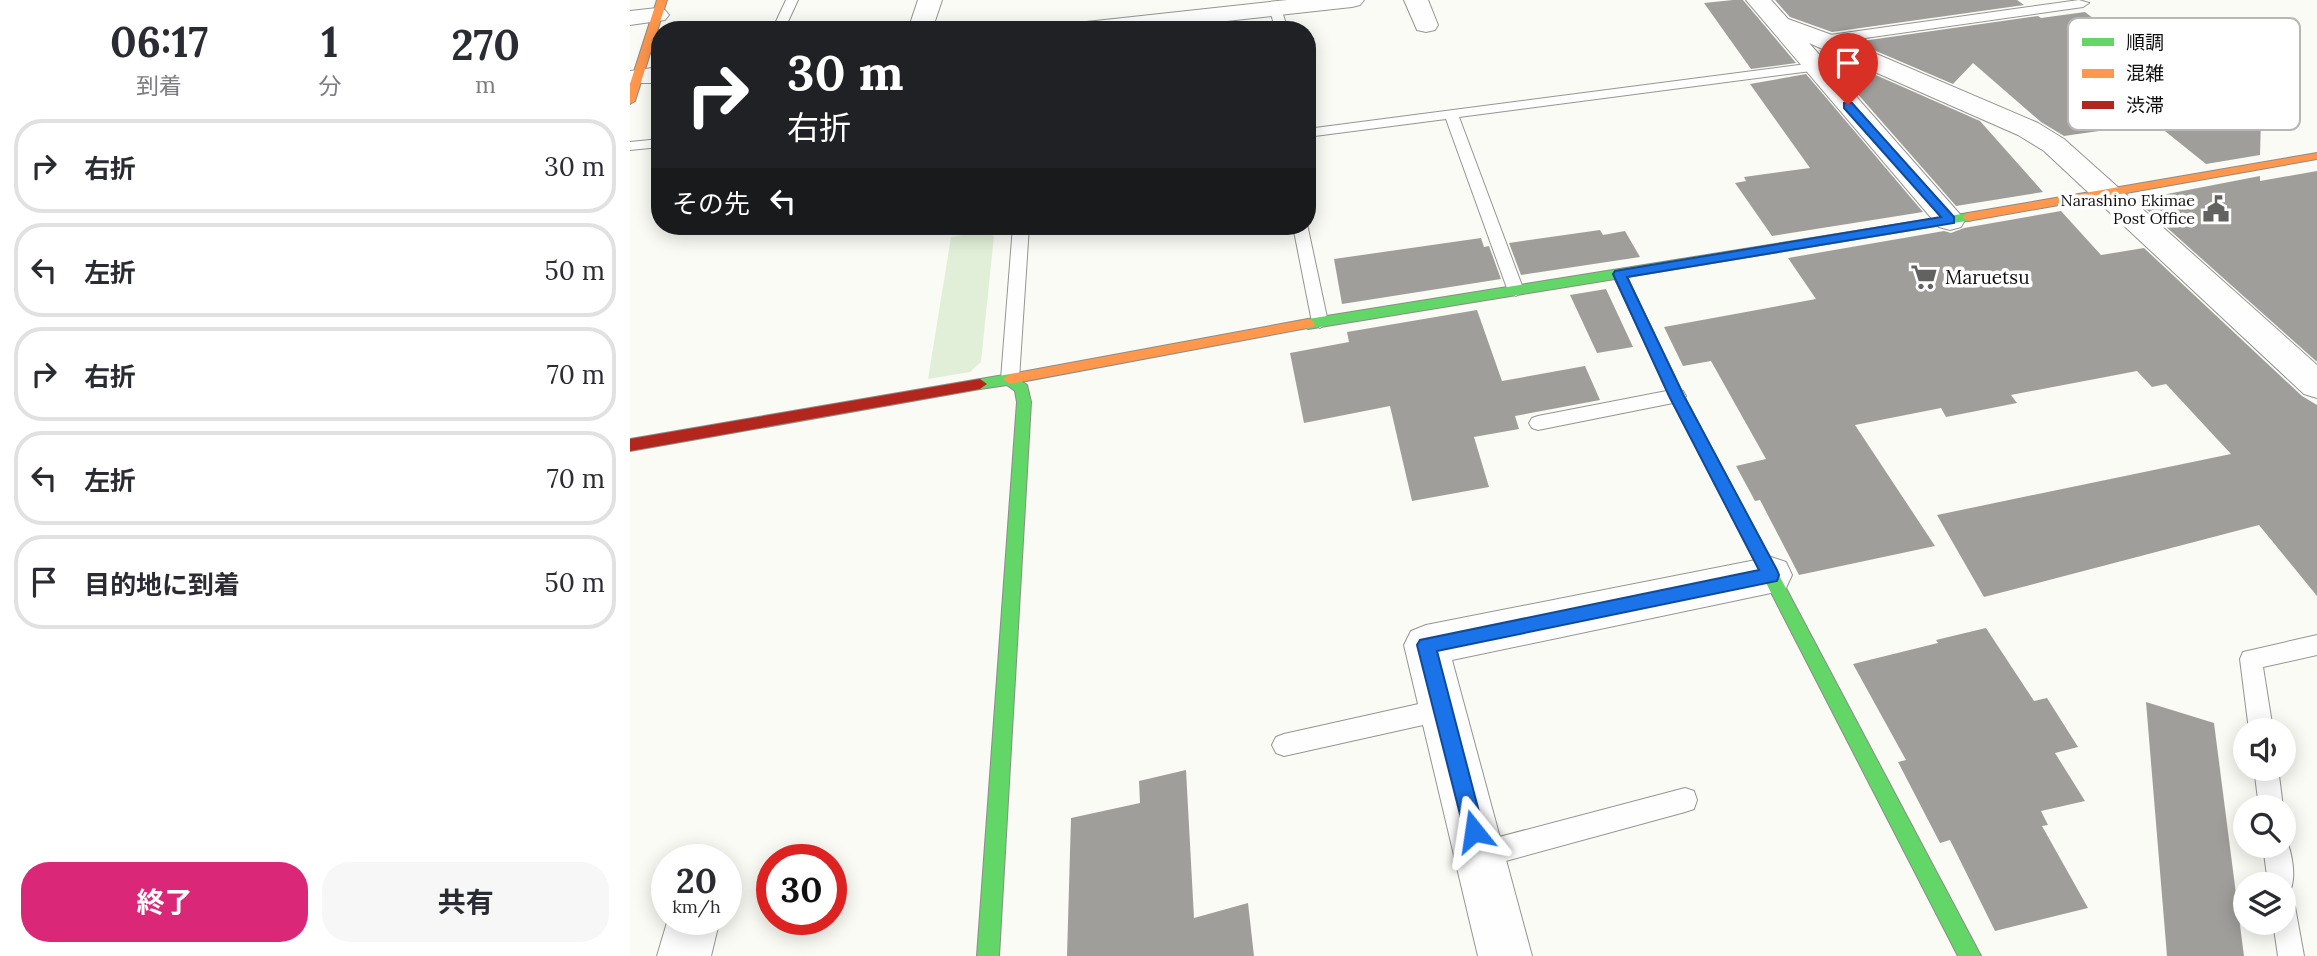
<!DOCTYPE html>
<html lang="ja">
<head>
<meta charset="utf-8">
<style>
	:root { --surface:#fff; --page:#f7f7f7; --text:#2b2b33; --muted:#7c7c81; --line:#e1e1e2; --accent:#db2777 }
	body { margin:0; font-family:Lora,"Noto Sans JP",serif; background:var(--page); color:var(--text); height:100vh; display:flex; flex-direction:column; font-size:26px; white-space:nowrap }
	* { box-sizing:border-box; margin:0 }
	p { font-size:23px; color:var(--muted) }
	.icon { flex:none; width:38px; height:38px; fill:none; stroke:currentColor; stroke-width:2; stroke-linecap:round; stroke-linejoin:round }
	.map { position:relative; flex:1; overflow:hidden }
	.details { display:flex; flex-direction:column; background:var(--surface); width:630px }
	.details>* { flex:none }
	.top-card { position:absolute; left:21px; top:21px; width:665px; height:214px; border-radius:28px; box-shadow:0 4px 18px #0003; background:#202124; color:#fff; overflow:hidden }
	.buttons { position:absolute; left:1603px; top:718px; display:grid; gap:14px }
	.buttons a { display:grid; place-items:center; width:63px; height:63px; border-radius:50%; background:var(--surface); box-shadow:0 4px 18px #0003; font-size:35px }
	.speed { position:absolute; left:21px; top:844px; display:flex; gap:14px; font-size:35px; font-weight:700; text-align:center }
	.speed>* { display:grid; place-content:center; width:91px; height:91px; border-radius:50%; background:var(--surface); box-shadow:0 4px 18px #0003; line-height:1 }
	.speed small { font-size:18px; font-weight:400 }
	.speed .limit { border:10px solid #d22; background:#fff; color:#111 }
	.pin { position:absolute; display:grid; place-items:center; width:60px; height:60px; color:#fff; margin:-72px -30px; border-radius:50% 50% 50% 0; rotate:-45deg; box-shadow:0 0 7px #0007 }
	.pin .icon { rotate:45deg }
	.me { position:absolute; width:77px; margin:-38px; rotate:345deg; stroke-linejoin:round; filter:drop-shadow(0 0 5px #0008) }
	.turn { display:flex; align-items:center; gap:24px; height:147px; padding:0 21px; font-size:32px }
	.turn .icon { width:91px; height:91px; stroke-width:2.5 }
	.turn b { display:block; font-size:49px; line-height:60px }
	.then { display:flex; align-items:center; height:66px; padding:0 21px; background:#0003; gap:14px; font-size:26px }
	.eta { display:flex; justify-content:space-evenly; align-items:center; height:119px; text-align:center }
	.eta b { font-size:42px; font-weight:700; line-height:49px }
	.primary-button { display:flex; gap:14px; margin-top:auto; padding:14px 21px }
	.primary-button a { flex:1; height:80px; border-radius:28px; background:var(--accent); color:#fff; font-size:28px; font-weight:700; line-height:80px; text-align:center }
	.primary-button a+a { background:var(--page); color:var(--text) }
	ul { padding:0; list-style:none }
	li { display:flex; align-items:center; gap:21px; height:94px; margin:0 14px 10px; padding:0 7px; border:4px solid var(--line); border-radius:28px }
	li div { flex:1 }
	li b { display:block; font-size:26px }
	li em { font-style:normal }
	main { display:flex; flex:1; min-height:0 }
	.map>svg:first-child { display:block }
	.green { fill:#e1efd8 }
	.building { fill:#9f9e9a }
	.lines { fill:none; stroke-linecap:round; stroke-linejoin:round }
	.lane-casing { stroke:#959593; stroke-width:2 }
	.street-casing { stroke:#959593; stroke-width:2 }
	.fast-casing { stroke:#8c8c89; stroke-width:2 }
	.slow-casing { stroke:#8c8c89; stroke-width:2 }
	.jam-casing { stroke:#8c8c89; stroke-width:2 }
	.lane { fill:#fefefe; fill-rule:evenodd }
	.street { fill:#fefefe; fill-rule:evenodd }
	.fast { fill:#63d668; fill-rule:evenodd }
	.slow { fill:#ff974d; fill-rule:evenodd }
	.jam { fill:#b3261e; fill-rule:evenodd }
	.route { fill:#1a73e8; stroke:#114b97; stroke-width:2 }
	.labels { text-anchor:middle; stroke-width:7; stroke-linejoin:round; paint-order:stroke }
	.far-poi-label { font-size:16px; fill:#0f0f0f; stroke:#fff; text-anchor:end }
	.poi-label { font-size:19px; fill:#0f0f0f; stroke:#fff; text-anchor:start }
	.key { fill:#fff; stroke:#b7b7b7; stroke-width:2 }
	.key-label { font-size:19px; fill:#0f0f0f }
</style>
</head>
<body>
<main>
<section class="details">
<div class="eta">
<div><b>06:17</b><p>到着</p></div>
<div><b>1</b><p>分</p></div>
<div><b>270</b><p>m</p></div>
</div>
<ul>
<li><svg class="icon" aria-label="right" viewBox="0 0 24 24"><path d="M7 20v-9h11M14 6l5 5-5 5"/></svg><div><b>右折</b></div><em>30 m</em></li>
<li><svg class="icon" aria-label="left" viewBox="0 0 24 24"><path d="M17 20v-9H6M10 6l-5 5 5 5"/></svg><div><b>左折</b></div><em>50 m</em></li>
<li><svg class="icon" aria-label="right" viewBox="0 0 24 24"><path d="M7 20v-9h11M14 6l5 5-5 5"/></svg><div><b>右折</b></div><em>70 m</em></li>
<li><svg class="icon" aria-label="left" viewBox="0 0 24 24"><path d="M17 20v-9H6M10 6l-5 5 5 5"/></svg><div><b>左折</b></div><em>70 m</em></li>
<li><svg class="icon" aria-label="arrive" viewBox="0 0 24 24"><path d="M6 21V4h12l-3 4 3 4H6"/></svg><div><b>目的地に到着</b></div><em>50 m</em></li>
</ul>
<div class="primary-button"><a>終了</a><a>共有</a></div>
</section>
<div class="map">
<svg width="1687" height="956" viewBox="0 0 1687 956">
	<rect width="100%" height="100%" fill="#fbfbf5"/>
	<path class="green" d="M351,232l13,4 -13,126 -11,10 -42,7 23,-142z"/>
	<path class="building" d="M1103,0h10l53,63 -45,6 -47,-66z
		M1145,0h242l7,5 -192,27 -42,-15z
		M1455,12l111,85 8,-80 65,13 -2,53 -5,-1 -2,73 -54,9 -51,-41 -91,13 -23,-14 -68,-59 -20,21 -98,-42 183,-26 3,2z
		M1189,50l161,71 63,71 -87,14z
		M1176,74l117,138 -151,24 -37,-53 11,-2 -2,-4 66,-9 -60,-84z
		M1687,171v190h-1l-180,-161 124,-24v5z
		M1431,211l40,44 43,-7 158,148 15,9v191l-58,-71 -275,72 -47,-82 294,-61 -65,-70 -14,3 -15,-16 -126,24 6,8 -71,14 -5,-9 -86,17 80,121 -136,29 -39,-75 -5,1 -19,-35 30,-7 -55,-98 -28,5 -19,-39 152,-28 -28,-41 156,-27 7,2 13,-5z
		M970,230l3,5 22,-4 15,26 -119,18 -12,-32z
		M851,238l3,9 5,-1 12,33 -159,25 -8,-45z
		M976,289l27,58 -36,6 -27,-58z
		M847,310l25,71 83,-15 15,34 -85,16 4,13 -45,8 15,50 -77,14 -22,-95 -86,17 -14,-70 59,-11 -2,-10z
		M1356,628l48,73 13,-3 31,49 -23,6 30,48 -44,10 7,14 -6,1 46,82 -93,23 -45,-91 -10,3 -42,-81 8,-2 -53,-96 85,-21 -2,-3z
		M1516,702l68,21 30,233h-77z
		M556,770l8,148 54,-15 6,53h-187l4,-138 69,-15 -1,-22z"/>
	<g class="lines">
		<g class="lane-casing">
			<path id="lane" d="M156,0h12l-14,30h-12z
				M1449,0l10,3 -6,4 -260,37 -6,-4 6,-4z
				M645,4l6,4 7,22h-12l-7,-22z
				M1184,63l5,1v6l-360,47 65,174 -8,5 -8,-5 -62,-172 -139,18v-8z
				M30,139v8l-30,3v-8z
				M677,224l21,98 -8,6 -8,-6 -19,-96z
				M383,226h16l-10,153 -3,5h-12l-3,-5z
				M1047,389l6,2 3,5 -3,5 -145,29 -6,-2 -3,-5 3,-5 6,-2z
				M1687,635v20l-54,12 10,63h-24l-9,-71 3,-7z
				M811,699l8,3 3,8 -3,8 -8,3 -157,35 -8,-3 -4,-8 4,-8 8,-3z
				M1624,768h24l5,39h-24z
				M1055,788l9,3 3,9 -3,9 -9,3 -205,56 -9,-4 -4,-9 4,-9 9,-4z
				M1654,836c8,13 14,45 4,58l5,2 11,60h-26l-5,-34h11v-38h-16l-5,-39h21z"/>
		</g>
		<g class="street-casing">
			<path id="street" d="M288,0h24l-10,30h-24z
				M657,0h77l-4,5 -8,2 -207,23h-80l3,-5 9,-2z
				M774,0h24l10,25 -3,5 -9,2 -9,-2z
				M1116,0h25l17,19 44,16 206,88 26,16 253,226v33l-13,-4 -260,-243 -26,-16 -209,-92 156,177 -4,7 -11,3 -11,-3z
				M27,8l8,2 4,5 -4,5 -35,5v-14z
				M30,67v16h-30v-12z
				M1141,557l15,5 6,13 -6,13 -15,5 -319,67 80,296h-54l-74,-311 7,-14 15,-6z
				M38,919h52l-9,37h-54z"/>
		</g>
		<g class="fast-casing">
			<path id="fast" d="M1338,213l6,4 -2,3 -345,57 57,119 297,560h-23l-288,-560 -55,-117 -307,50 -7,-5 7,-5z
				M380,374l17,11 4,17 -32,554h-22l40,-554 -2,-11 -8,-6 -27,4 -7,-5 7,-5z"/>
		</g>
		<g class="slow-casing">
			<path id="slow" d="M27,0h10l-32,101 -5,3v-20z
				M1687,153v6l-349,62 -6,-4 6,-4z
				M678,319l5,2 2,3 -2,3 -303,57 -7,-5 7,-5z"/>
		</g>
		<g class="jam-casing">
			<path id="jam" d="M350,379l7,5 -7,5 -350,62v-12z"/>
		</g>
		<use href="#lane" class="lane"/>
		<use href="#street" class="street"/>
		<use href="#fast" class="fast"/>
		<use href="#slow" class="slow"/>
		<use href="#jam" class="jam"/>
	</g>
	<path class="route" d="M1214,103h8l102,114v6l-327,54 57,119 93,174 2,5 -2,6 -340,70 47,180 -3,7 -7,3 -8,-3 -49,-193 3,-5 339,-70 -90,-174 -56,-122 2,-3 326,-54 -97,-109z"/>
	<defs>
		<g id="civic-bare" transform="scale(2.1)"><path d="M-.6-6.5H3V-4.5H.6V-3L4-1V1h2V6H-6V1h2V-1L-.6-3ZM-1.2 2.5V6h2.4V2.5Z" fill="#626260" stroke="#fff" stroke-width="2.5" paint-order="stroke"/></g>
		<g id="supermarket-bare" transform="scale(2.1)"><path d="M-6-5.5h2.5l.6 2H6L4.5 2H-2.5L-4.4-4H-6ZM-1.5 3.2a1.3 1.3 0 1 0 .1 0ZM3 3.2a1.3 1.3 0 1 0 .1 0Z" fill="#626260" stroke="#fff" stroke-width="2.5" paint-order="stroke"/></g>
	</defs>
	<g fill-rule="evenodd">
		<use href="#civic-bare" x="1586" y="209"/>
		<use href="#supermarket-bare" x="1294" y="277"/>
	</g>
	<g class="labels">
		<g class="far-poi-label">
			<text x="1565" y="206">Narashino Ekimae<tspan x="1565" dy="18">Post Office</tspan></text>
		</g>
		<g class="poi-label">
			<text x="1315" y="284">Maruetsu</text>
		</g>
	</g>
	<rect x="1438" y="18" width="232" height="112" rx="10" class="key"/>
	<rect x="1452" y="38" width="32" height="8" fill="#63d668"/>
	<rect x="1452" y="69" width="32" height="9" fill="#ff974d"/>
	<rect x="1452" y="101" width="32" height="8" fill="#b3261e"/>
	<g class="key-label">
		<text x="1496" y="49">順調</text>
		<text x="1496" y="80">混雑</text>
		<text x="1496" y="112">渋滞</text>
	</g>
</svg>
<div class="buttons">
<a><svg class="icon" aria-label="sound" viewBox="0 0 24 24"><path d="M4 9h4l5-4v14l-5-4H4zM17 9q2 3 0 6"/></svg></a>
<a><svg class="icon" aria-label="search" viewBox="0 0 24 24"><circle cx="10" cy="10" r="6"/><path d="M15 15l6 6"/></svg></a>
<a><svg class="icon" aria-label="layers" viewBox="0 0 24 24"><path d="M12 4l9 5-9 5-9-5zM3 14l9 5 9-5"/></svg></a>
</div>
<div class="speed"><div>20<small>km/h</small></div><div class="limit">30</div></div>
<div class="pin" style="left:1218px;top:105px;background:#d93025"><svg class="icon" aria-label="arrive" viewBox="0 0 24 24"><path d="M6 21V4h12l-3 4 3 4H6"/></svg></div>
<svg class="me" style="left:844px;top:831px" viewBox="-20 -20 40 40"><path d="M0-17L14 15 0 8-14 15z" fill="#1a73e8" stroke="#fff" stroke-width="4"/></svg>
<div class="top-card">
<div class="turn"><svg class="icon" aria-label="right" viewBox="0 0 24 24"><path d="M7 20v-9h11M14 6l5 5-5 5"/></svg><div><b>30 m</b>右折</div></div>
<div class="then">その先<svg class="icon" aria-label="left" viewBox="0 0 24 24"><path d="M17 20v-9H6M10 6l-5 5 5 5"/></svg></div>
</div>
</div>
</main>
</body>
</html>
